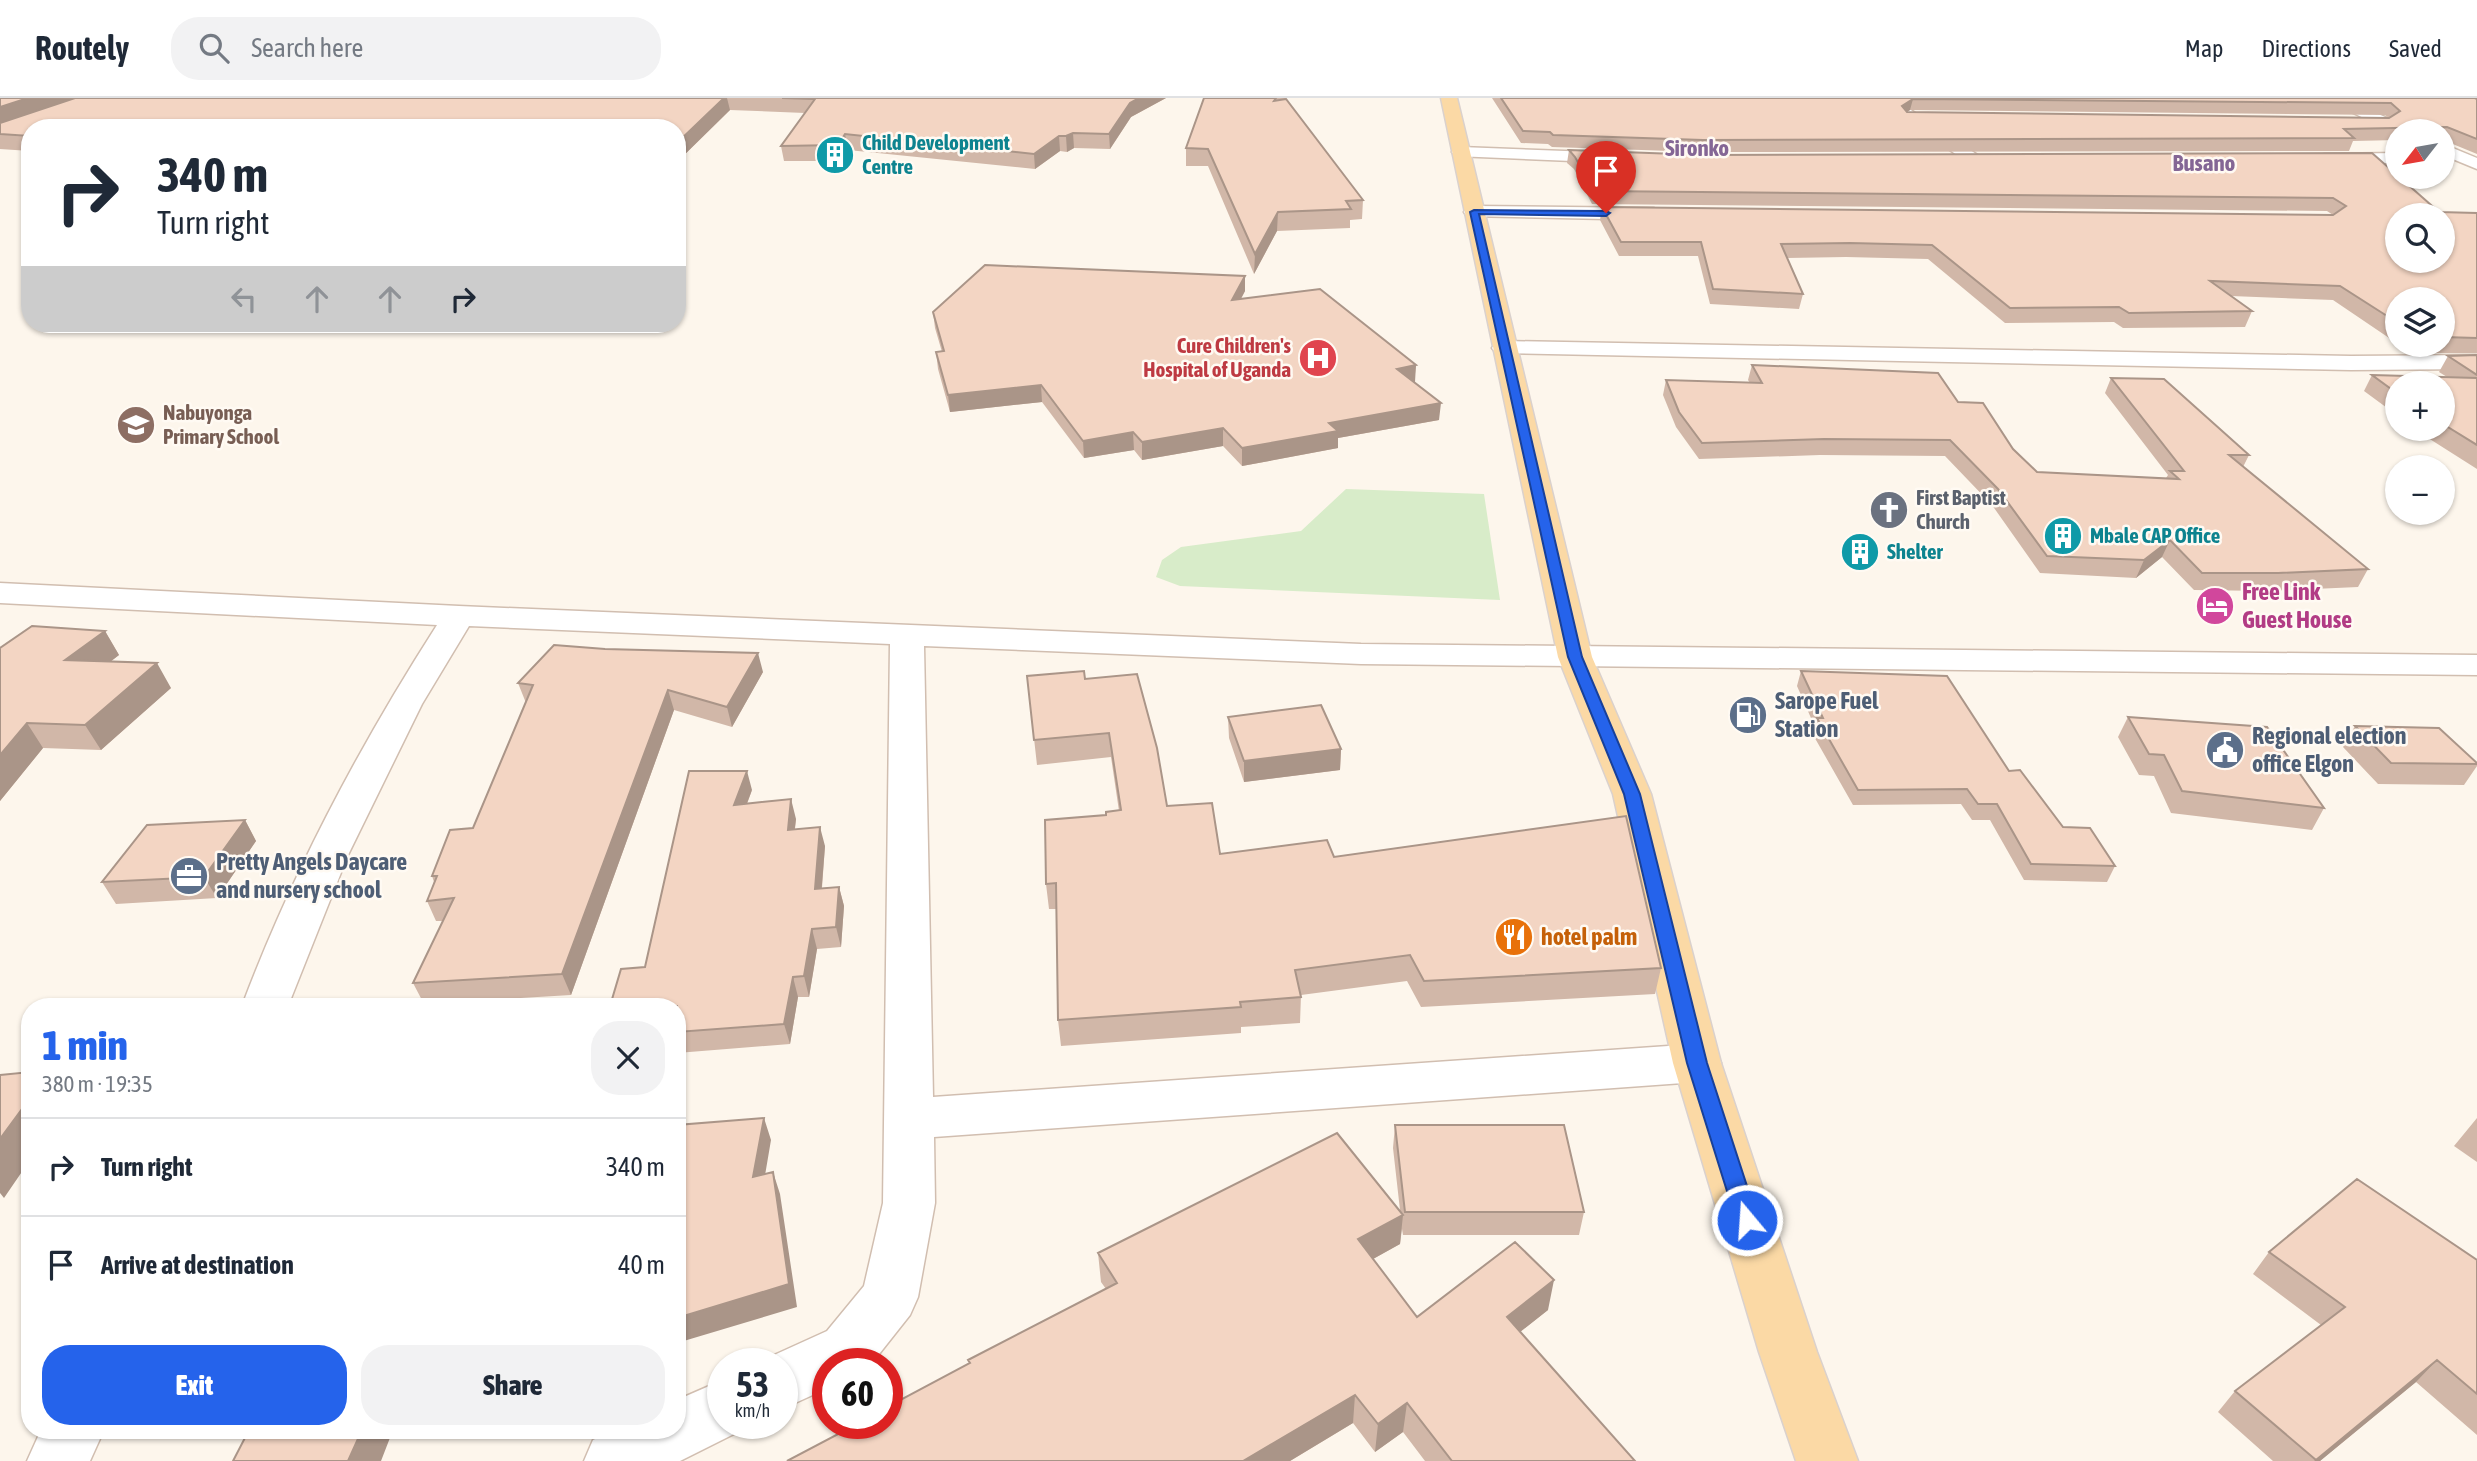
<!DOCTYPE html>
<html lang="en">
<head>
<meta charset="utf-8">
<style>
	:root { --surface:#fff; --page:#f2f2f3; --text:#1f2937; --muted:#747a83; --line:#e0e1e3; --accent:#2563eb }
	body { margin:0; font-family:"Asap Condensed",sans-serif; background:var(--page); color:var(--text); height:100vh; display:flex; flex-direction:column; font-size:26px; white-space:nowrap }
	* { box-sizing:border-box; margin:0 }
	p { font-size:23px; color:var(--muted) }
	.icon { flex:none; width:38px; height:38px; fill:none; stroke:currentColor; stroke-width:2; stroke-linecap:round; stroke-linejoin:round }
	.map { position:relative; flex:1; overflow:hidden }
	.drawer { position:absolute; left:21px; top:900px; width:665px; height:441px; display:flex; flex-direction:column; background:var(--surface); border-radius:28px; box-shadow:0 2px 5px #0004 }
	.drawer>* { flex:none }
	.hud { position:absolute; left:21px; top:21px; width:665px; height:214px; border-radius:28px; box-shadow:0 2px 5px #0004; background:#fff; color:var(--text); overflow:hidden }
	.needle { width:46px; rotate:239deg }
	.tools { position:absolute; left:2385px; top:21px; display:grid; gap:14px }
	.tools a { display:grid; place-items:center; width:70px; height:70px; border-radius:50%; background:var(--surface); box-shadow:0 2px 5px #0004; font-size:35px }
	.speed { position:absolute; left:707px; top:1250px; display:flex; gap:14px; font-size:35px; font-weight:700; text-align:center }
	.speed>* { display:grid; place-content:center; width:91px; height:91px; border-radius:50%; background:var(--surface); box-shadow:0 2px 5px #0004; line-height:1 }
	.speed small { font-size:18px; font-weight:400 }
	.speed .limit { border:10px solid #d22; background:#fff; color:#111 }
	.pin { position:absolute; display:grid; place-items:center; width:60px; height:60px; color:#fff; margin:-72px -30px; border-radius:50% 50% 50% 0; rotate:-45deg; box-shadow:0 0 7px #0007 }
	.pin .icon { rotate:45deg }
	.me { position:absolute; width:77px; margin:-38px; rotate:342deg; stroke-linejoin:round; filter:drop-shadow(0 0 5px #0008) }
	.turn { display:flex; align-items:center; gap:24px; height:147px; padding:0 21px; font-size:32px }
	.turn .icon { width:91px; height:91px; stroke-width:2.5 }
	.turn b { display:block; font-size:49px; line-height:60px }
	.lanes { display:flex; align-items:center; height:66px; padding:0 21px; background:#0003; justify-content:center; gap:35px; direction:ltr }
	.lanes .off { opacity:.35 }
	.round { display:grid; place-items:center; flex:none; width:74px; height:74px; border-radius:28px; background:var(--page) }
	.overview { display:flex; align-items:center; justify-content:space-between; height:119px; padding:0 21px }
	h1 { font-size:42px; font-weight:800; line-height:52px; color:var(--accent) }
	.cta { display:flex; gap:14px; margin-top:auto; padding:14px 21px }
	.cta a { flex:1; height:80px; border-radius:28px; background:var(--accent); color:#fff; font-size:28px; font-weight:800; line-height:80px; text-align:center }
	.cta a+a { background:var(--page); color:var(--text) }
	ul { padding:0; list-style:none }
	li { display:flex; align-items:center; gap:21px; height:98px; padding:0 21px; border-top:2px solid var(--line) }
	li div { flex:1 }
	li b { display:block; font-size:26px }
	li em { font-style:normal }
	header { display:flex; align-items:center; gap:42px; box-sizing:border-box; height:98px; padding:0 35px; background:var(--surface); border-bottom:2px solid var(--line) }
	header strong { font-size:33px }
	nav { display:flex; gap:38px; margin-inline-start:auto; font-size:24px }
	.search { width:490px; height:63px; background:var(--page); display:flex; align-items:center; gap:18px; box-sizing:border-box; padding:0 24px; border-radius:28px; color:var(--muted); font-size:26px }
	.map>svg:first-child { display:block }
	.green { fill:#d8ecc9 }
	.lines { fill:none; stroke-linecap:round; stroke-linejoin:round }
	.minor-casing { stroke:#d1beb0; stroke-width:3 }
	.major-casing { stroke:#dad1cd; stroke-width:3 }
	.minor { fill:#fff; fill-rule:evenodd }
	.major { fill:#fbd9a5; fill-rule:evenodd }
	.wall { fill:#d1b7a8; fill-rule:evenodd }
	.shaded-wall { fill:#aa9588 }
	.building { fill:#f3d5c3; stroke:#aa9588; stroke-width:2; fill-rule:evenodd }
	.route { fill:#2563eb; stroke:#184099; stroke-width:2 }
	.labels { text-anchor:middle; stroke-width:5; stroke-linejoin:round; paint-order:stroke }
	.far-culture-label { font-size:21px; font-weight:bold; fill:#0d838f; stroke:#fffaf3; text-anchor:start }
	.far-health-label { font-size:21px; font-weight:bold; fill:#be3a42; stroke:#fffaf3; text-anchor:end }
	.far-education-label { font-size:21px; font-weight:bold; fill:#785e54; stroke:#fffaf3; text-anchor:start }
	.far-worship-label { font-size:21px; font-weight:bold; fill:#5b616d; stroke:#fffaf3; text-anchor:start }
	.far-quarter-label { font-size:23px; font-weight:bold; fill:#846695; stroke:#fffaf3 }
	.hotel-label { font-size:24px; font-weight:bold; fill:#b23c85; stroke:#fffaf3; text-anchor:start }
	.service-label { font-size:24px; font-weight:bold; fill:#4e5e75; stroke:#fffaf3; text-anchor:start }
	.food-label { font-size:24px; font-weight:bold; fill:#c56008; stroke:#fffaf3; text-anchor:start }
</style>
</head>
<body>
<header>
<strong>Routely</strong>
<div class="search"><svg class="icon" aria-label="search" viewBox="0 0 24 24"><circle cx="10" cy="10" r="6"/><path d="M15 15l6 6"/></svg>Search here</div>
<nav><a>Map</a><a>Directions</a><a>Saved</a></nav>
</header>
<div class="map">
<svg width="2477" height="1363" viewBox="0 0 2477 1363">
	<rect width="100%" height="100%" fill="#fdf6ec"/>
	<path class="green" d="M1346,391l138,5 16,106 -320,-14 -24,-9 6,-17 19,-13 120,-16z"/>
	<g class="lines">
		<g class="minor-casing">
			<path id="minor" d="M1875,0h18l89,60 -3,4h-12z
				M2321,0h21l68,30 2,3h-14v3z
				M2443,46l34,14v11l-34,-14z
				M1461,49l159,6 9,5 -9,5 -165,-7 -3,-4 3,-4z
				M2398,55v10l-74,1 -9,-5 9,-5z
				M1474,108l180,2 10,6 -10,6 -187,-4 -3,-4 3,-4z
				M1504,243l847,15 126,-1v14l-126,1 -855,-17 -4,-5 4,-5z
				M0,485l459,23 902,38 1116,11v20l-1116,-11 -437,-18 9,451 764,-53 17,6 7,13 -7,13 -17,6 -763,55 1,66 -17,94 -8,18 -38,48h-44v25l-46,21v-46l-21,-2 66,-30 37,-45 19,-83 7,-559 -421,-18 -47,78 -74,151 -60,151h-46c50,-133 118,-261 195,-381l-437,-22z
				M723,1282v43h24l-3,6 -64,32h-96l9,-21 21,-10h63v-30z
				M41,1332h63l-14,31h-63z"/>
		</g>
		<g class="major-casing">
			<path id="major" d="M1441,0h16l135,559 59,137 70,269 96,289 41,109h-62l-37,-109 -86,-289 -60,-269 -55,-137z"/>
		</g>
		<use href="#minor" class="minor"/>
		<use href="#major" class="major"/>
	</g>
	<path class="wall" d="M0,0h1166l-35,19 -21,32 -36,-1 -7,4 -7,-1 -25,18 -187,-19 -7,11h-57l-3,-15 24,-33 -75,-3 -53,52v-34h-647v23l-30,-2z
		M1204,0h82l-1,1 78,101 -1,19 -12,1v8l-73,3 -23,43 -46,-108h-22v-18z
		M1492,0h983l2,1v55l-34,-14v-9h-45v9l-45,1 -4,10 -648,1 -149,-5 -4,-3 -27,-1zM1910,12l475,5 4,3 -482,-6z
		M1569,52l134,5 669,-2 67,59 38,1v140h-66l-12,-8h44v-46h-45v45l-65,-44 -102,-4 21,15 -7,16 -122,1 -9,-6 -109,1 -77,-64 -82,-2 -59,1 16,36 -4,15 -89,-5 -12,-48h-79l-19,-36 2,-13 731,8 -6,-4 -735,-7 -18,-35 -7,-6z
		M1245,193l-4,8 175,66 -2,17 25,38 -101,18v10l-96,18 -19,-20 -81,14 -8,-10 -50,8 -42,-56 -92,10 -12,-43 -2,-17h6l-7,-24 -2,-16z
		M2477,257v114l-63,-40h29v-46h-45v33l-34,-25 8,-16 75,2 -8,-5 9,-16z
		M1752,267l206,37 55,47 24,23 129,6 2,-3 -63,-82 6,-15 138,77 -6,12 125,102 -10,18 -89,4 -75,-1 -32,-33 -26,21 -96,-5 -48,-68 -47,-49 -125,-1 -121,4 -23,-32 -13,-32 3,-15 84,3 -2,-3z
		M105,533l14,24 -9,7 61,26 -70,62 -58,-2 -43,53v-153z
		M1801,573l208,100 54,56 52,39 -8,16 -83,-2 -34,-60h-18l-11,-16 -108,1 -41,-72 2,-8 -17,-39z
		M763,574l-31,55 -58,-17 -103,285 -147,9 -11,-21 30,-62h-7l-9,-20 7,-19 -2,-6 41,-48 53,-125 -8,-20z
		M1027,578l58,3 82,127 53,48 114,3 327,111 -6,26 -234,13 -14,-26 -106,14 -1,28 -59,4v6l-180,13 -3,-26 -2,-111h-7l-3,-25 60,-68 13,-5 -8,-54 -74,8z
		M1228,619l113,32 -1,21 -96,12 -15,-44z
		M2128,619l196,91 -12,22 -141,-17 -17,-37 -15,-1 -21,-38z
		M2355,628l122,37v3l-13,19 -86,-1 -35,-37z
		M752,692l-5,14 49,15 -1,10 30,17 -3,42 17,-1 5,19 -3,41 -24,2 -8,48h-11l-8,47 -113,9v-47l-32,-39z
		M245,722l11,21 -39,57 -101,6 -14,-22z
		M2477,1020v44l-23,-16z
		M1395,1027l189,87 -5,23h-176l-1,-6 -2,15 -27,15 44,58 131,-7 -28,22 115,129h-210l-22,-29 -28,20 -22,-29 -63,38h-503l182,-97 -1,-4 138,-71 -5,-7 -3,-29 302,-43 -7,-62z
		M2269,1154l208,8v175l-61,-53 -96,79h-47l-55,-49 17,-21 86,-66 -68,-51z"/>
	<path class="shaded-wall" d="M28,0h50l-78,26v-17z
		M724,0h3l3,12 -53,52v-19z
		M1139,0h27l-35,19 -21,32 -1,-15 21,-31z
		M1913,1l-3,11 -11,7 3,-11z
		M1073,35l1,15 -7,4 -1,-16z
		M845,36l3,16 -7,11 -3,-16z
		M1059,38l1,15 -25,18 -1,-15z
		M1278,114l-1,19 -23,43 1,-20z
		M1245,178v15l-13,24v-15z
		M1416,267l-1,17 -20,3 2,-16z
		M1041,287l1,17 -92,10 -2,-17z
		M1441,305l-2,17 -101,18v10l-96,18v-18l87,-25z
		M1223,330v18l-81,14v-18z
		M1133,334l1,18 -50,8 -1,-17z
		M2170,442l-8,17 -26,21 8,-18z
		M105,533l14,24 -39,30 -15,-25z
		M758,555l5,19 -31,55 -5,-20z
		M157,565l14,25 -70,62 -16,-25z
		M668,592l6,20 -103,285 -9,-21z
		M27,625l16,25 -43,53v-46z
		M1341,651l-1,21 -96,12v-21z
		M747,673l5,19 -13,34 -5,-19z
		M791,701l5,20 -4,31 -4,-20z
		M245,722l11,21 -39,57 -13,-21z
		M820,729l5,19 -5,63 -5,-20z
		M839,789l5,19 -3,41 -5,-20z
		M812,831l5,20 -8,48 -5,-21z
		M793,879l5,20 -8,47 -6,-20z
		M30,1000v62l-26,38 -4,-5v-54z
		M764,1020l7,22 -10,59 -8,-22z
		M773,1074l7,22 17,113 -120,36v-25z
		M1403,1117l-3,29 -45,25 3,-30z
		M1554,1182l-6,30 -47,37 6,-30z
		M2437,1262l-21,22 -96,79h-6z
		M1355,1297l-2,28 -63,38h-47z
		M1407,1305l-4,29 -28,20 3,-28z
		M362,1332h31l-12,31h-33z"/>
	<path class="building" d="M0,0h28l-28,9z
		M75,0h649l-47,45v-15h-647v8l-30,-2v-11z
		M782,0h357l-9,5 -21,31 -36,-1 -7,3h-7l-25,18 -189,-20 -7,11 -57,1 34,-47z
		M1204,0h72l-2,3 12,-2 77,101 -17,1 5,8 -73,3 -23,42 -47,-105 -22,-1z
		M1501,0h974l2,1v40l-30,-12 -103,2 10,9 -651,2 -150,-5 -3,-3 -27,-1zM1913,1l478,4 9,8 -11,7 -482,-6 -5,-6z
		M1569,52l134,5 669,-2 67,59 38,1v125l-34,-1v-38h-45v24l-58,-37 -130,-5 42,30 -123,2 -10,-6 -109,1 -78,-63 -82,-2 -69,1 22,50 -90,-5 -12,-47h-80l-19,-35 731,8 13,-9 -13,-8 -739,-7 -19,-34zM2398,117h45v46h-45z
		M985,167l260,11 -13,24 88,-11 96,76 -19,4 44,34 -112,20 9,8 -96,17 -19,-20 -81,14 -9,-10 -50,9 -42,-56 -93,10 -12,-43 8,-1 -11,-39z
		M2477,257v20l-29,-19z
		M1752,267l186,8 20,29 25,1 30,46 24,23 142,7 -9,-8h14l-73,-93 53,1 85,76h-20l139,114 -90,4h-76l-32,-33 -26,20 -97,-4 -49,-67 -48,-49 -126,-1 -122,4 -23,-31 -13,-32 96,3z
		M2372,277l105,3v67l-34,-21v-41h-45v11z
		M32,528l73,5 -40,29 92,3 -72,62 -58,-2 -27,32v-107z
		M554,547l51,4 153,4 -31,54 -59,-17 -106,284 -149,9 41,-85 -27,3 10,-25h-5l18,-46 23,-2 60,-143 -15,-2z
		M1084,573l1,8 52,-5 20,74 10,58 45,-3 8,51 107,-14 7,17 292,-41 35,152 -237,13 -14,-26 -115,15 6,27 -61,5 1,5 -183,13 -2,-137 -10,1 -1,-64 61,-5v-3l15,-2 -12,-77 -75,7 -7,-64z
		M1801,573l146,5 62,95 11,-1 43,57 27,1 25,38 -84,-2 -34,-60h-19l-11,-15 -109,1 -41,-72h6z
		M1321,607l20,44 -97,12 -16,-44z
		M2128,619l139,10 57,81 -142,-17 -18,-36 -15,-1z
		M2355,628l84,2 38,35v1l-86,-1z
		M689,673h58l-13,34 57,-6 -3,31 32,-3 -5,62 24,-2 -3,40 -24,2 -8,47 -11,1 -9,47 -107,8v-26h-67l11,-37 24,-2z
		M245,722l-41,57 -102,5 45,-57z
		M30,974v26l-30,41v-64z
		M764,1020l-11,59 20,-5 16,112 -112,34v-193z
		M1395,1027h169l20,87h-179z
		M1337,1035l66,82 -45,24 59,78 98,-75 39,38 -47,37 128,144h-183l-45,-58 -29,21 -23,-29 -112,66h-456l72,-38h28v-16l83,-44 -2,-3 149,-77 -19,-30z
		M2357,1081l120,81v134l-40,-34 -121,100 -81,-69 110,-84 -76,-55z
		M249,1332h113l-14,31h-115z"/>
	<path class="route" d="M1474,112l132,1 4,2 -4,3 -127,-2 103,443 58,137 67,269 51,157 -4,7 -7,3 -8,-3 -3,-7 -49,-157 -63,-269 -56,-137 -98,-445z"/>
	<defs>
		<g id="building-disc" transform="scale(2.0125)"><circle r="9.5" fill="#0f9aa8" stroke="#fffaf3"/><path d="M-4-6H4V6H1V3H-1V6H-4ZM-2.5-4.3h1.7v1.8h-1.7ZM.8-4.3h1.7v1.8H.8ZM-2.5-1h1.7V.8h-1.7ZM.8-1h1.7V.8H.8Z" fill="#fff"/></g>
		<g id="hospital-disc" transform="scale(2.0125)"><circle r="9.5" fill="#e0444e" stroke="#fffaf3"/><path d="M-5-5h3v3.5h4V-5h3V5h-3V1.5h-4V5h-3Z" fill="#fff"/></g>
		<g id="school-disc" transform="scale(2.0125)"><circle r="9.5" fill="#8d6e63" stroke="#fffaf3"/><path d="M0-5L7-2L0 1L-7-2ZM-4 1L0 2.5L4 1V4Q0 6-4 4Z" fill="#fff"/></g>
		<g id="church-disc" transform="scale(2.0125)"><circle r="9.5" fill="#6b7280" stroke="#fffaf3"/><path d="M-1.2-6h2.4v3.5h3.3v2.4h-3.3V6h-2.4V-.1h-3.3v-2.4h3.3Z" fill="#fff"/></g>
		<g id="hotel-disc" transform="scale(2.0125)"><circle r="9.5" fill="#d1479c" stroke="#fffaf3"/><path d="M-6-4.5h1.5V1H6V5H4.5V3h-9V5H-6ZM-4 0a1.8 1.8 0 1 1 3.6 0ZM.5 0V-2.5h3Q6-2.5 6 0Z" fill="#fff"/></g>
		<g id="fuel-disc" transform="scale(2.0125)"><circle r="9.5" fill="#5c6f8a" stroke="#fffaf3"/><path d="M-5.5-6h7V0h2V4h1.3V-2.5L3-4.5l.8-.8L6-3V5H2.5V1h-1V6h-7ZM-4.2-4.7v3.2H.2V-4.7Z" fill="#fff"/></g>
		<g id="civic-disc" transform="scale(2.0125)"><circle r="9.5" fill="#5c6f8a" stroke="#fffaf3"/><path d="M-.6-6.5H3V-4.5H.6V-3L4-1V1h2V6H-6V1h2V-1L-.6-3ZM-1.2 2.5V6h2.4V2.5Z" fill="#fff"/></g>
		<g id="office-disc" transform="scale(2.0125)"><circle r="9.5" fill="#5c6f8a" stroke="#fffaf3"/><path d="M-6-3h4V-5.5h4V-3h4V5H-6ZM-1-4.5V-3h2v-1.5ZM-6 0V1H6V0Z" fill="#fff"/></g>
		<g id="restaurant-disc" transform="scale(2.0125)"><circle r="9.5" fill="#e8710a" stroke="#fffaf3"/><path d="M-5-6h1v4h1v-4h1v4h1v-4h1v5L-1.5 .5V6h-2V.5L-5-1ZM5-6V6H3V1.5H1.5Q1.5-4 5-6Z" fill="#fff"/></g>
	</defs>
	<g fill-rule="evenodd">
		<use href="#building-disc" x="835" y="57"/>
		<use href="#hospital-disc" x="1318" y="260"/>
		<use href="#school-disc" x="136" y="327"/>
		<use href="#church-disc" x="1889" y="412"/>
		<use href="#building-disc" x="2063" y="438"/>
		<use href="#building-disc" x="1860" y="454"/>
		<use href="#hotel-disc" x="2215" y="508"/>
		<use href="#fuel-disc" x="1748" y="617"/>
		<use href="#civic-disc" x="2225" y="652"/>
		<use href="#office-disc" x="189" y="778"/>
		<use href="#restaurant-disc" x="1514" y="839"/>
	</g>
	<g class="labels">
		<g class="far-culture-label">
			<text x="862" y="52">Child Development<tspan x="862" dy="24">Centre</tspan></text>
			<text x="2090" y="445">Mbale CAP Office</text>
			<text x="1887" y="461">Shelter</text>
		</g>
		<g class="far-health-label">
			<text x="1291" y="255">Cure Children's<tspan x="1291" dy="24">Hospital of Uganda</tspan></text>
		</g>
		<g class="far-education-label">
			<text x="163" y="322">Nabuyonga<tspan x="163" dy="24">Primary School</tspan></text>
		</g>
		<g class="far-worship-label">
			<text x="1916" y="407">First Baptist<tspan x="1916" dy="24">Church</tspan></text>
		</g>
		<g class="far-quarter-label">
			<text x="1697" y="58">Sironko</text>
			<text x="2204" y="73">Busano</text>
		</g>
		<g class="hotel-label">
			<text x="2242" y="502">Free Link<tspan x="2242" dy="28">Guest House</tspan></text>
		</g>
		<g class="service-label">
			<text x="1775" y="611">Sarope Fuel<tspan x="1775" dy="28">Station</tspan></text>
			<text x="2252" y="646">Regional election<tspan x="2252" dy="28">office Elgon</tspan></text>
			<text x="216" y="772">Pretty Angels Daycare<tspan x="216" dy="28">and nursery school</tspan></text>
		</g>
		<g class="food-label">
			<text x="1541" y="847">hotel palm</text>
		</g>
	</g>
</svg>
<div class="tools">
<a><svg class="needle" viewBox="-14 -14 28 28"><path d="M0-13l5 13h-10z" fill="#e53935"/><path d="M0 13l5-13h-10z" fill="#747a83"/></svg></a>
<a><svg class="icon" aria-label="search" viewBox="0 0 24 24"><circle cx="10" cy="10" r="6"/><path d="M15 15l6 6"/></svg></a>
<a><svg class="icon" aria-label="layers" viewBox="0 0 24 24"><path d="M12 4l9 5-9 5-9-5zM3 14l9 5 9-5"/></svg></a>
<a>+</a>
<a>−</a>
</div>
<div class="speed"><div>53<small>km/h</small></div><div class="limit">60</div></div>
<div class="pin" style="left:1606px;top:115px;background:#d93025"><svg class="icon" aria-label="arrive" viewBox="0 0 24 24"><path d="M6 21V4h12l-3 4 3 4H6"/></svg></div>
<svg class="me" style="left:1747px;top:1122px" viewBox="-20 -20 40 40"><circle r="17" fill="#2563eb" stroke="#fff" stroke-width="3"/><path d="M0-11L8 9 0 5-8 9z" fill="#fff"/></svg>
<div class="hud">
<div class="turn"><svg class="icon" aria-label="right" viewBox="0 0 24 24"><path d="M7 20v-9h11M14 6l5 5-5 5"/></svg><div><b>340 m</b>Turn right</div></div>
<div class="lanes"><svg class="icon off" aria-label="left" viewBox="0 0 24 24"><path d="M17 20v-9H6M10 6l-5 5 5 5"/></svg><svg class="icon off" aria-label="ahead" viewBox="0 0 24 24"><path d="M12 20V5M6 11l6-6 6 6"/></svg><svg class="icon off" aria-label="ahead" viewBox="0 0 24 24"><path d="M12 20V5M6 11l6-6 6 6"/></svg><svg class="icon" aria-label="right" viewBox="0 0 24 24"><path d="M7 20v-9h11M14 6l5 5-5 5"/></svg></div>
</div>
<section class="drawer">
<div class="overview"><div><h1>1 min</h1><p>380 m · 19:35</p></div><a class="round"><svg class="icon" aria-label="close" viewBox="0 0 24 24"><path d="M6 6l12 12M18 6L6 18"/></svg></a></div>
<ul>
<li><svg class="icon" aria-label="right" viewBox="0 0 24 24"><path d="M7 20v-9h11M14 6l5 5-5 5"/></svg><div><b>Turn right</b></div><em>340 m</em></li>
<li><svg class="icon" aria-label="arrive" viewBox="0 0 24 24"><path d="M6 21V4h12l-3 4 3 4H6"/></svg><div><b>Arrive at destination</b></div><em>40 m</em></li>
</ul>
<div class="cta"><a>Exit</a><a>Share</a></div>
</section>
</div>
</body>
</html>
